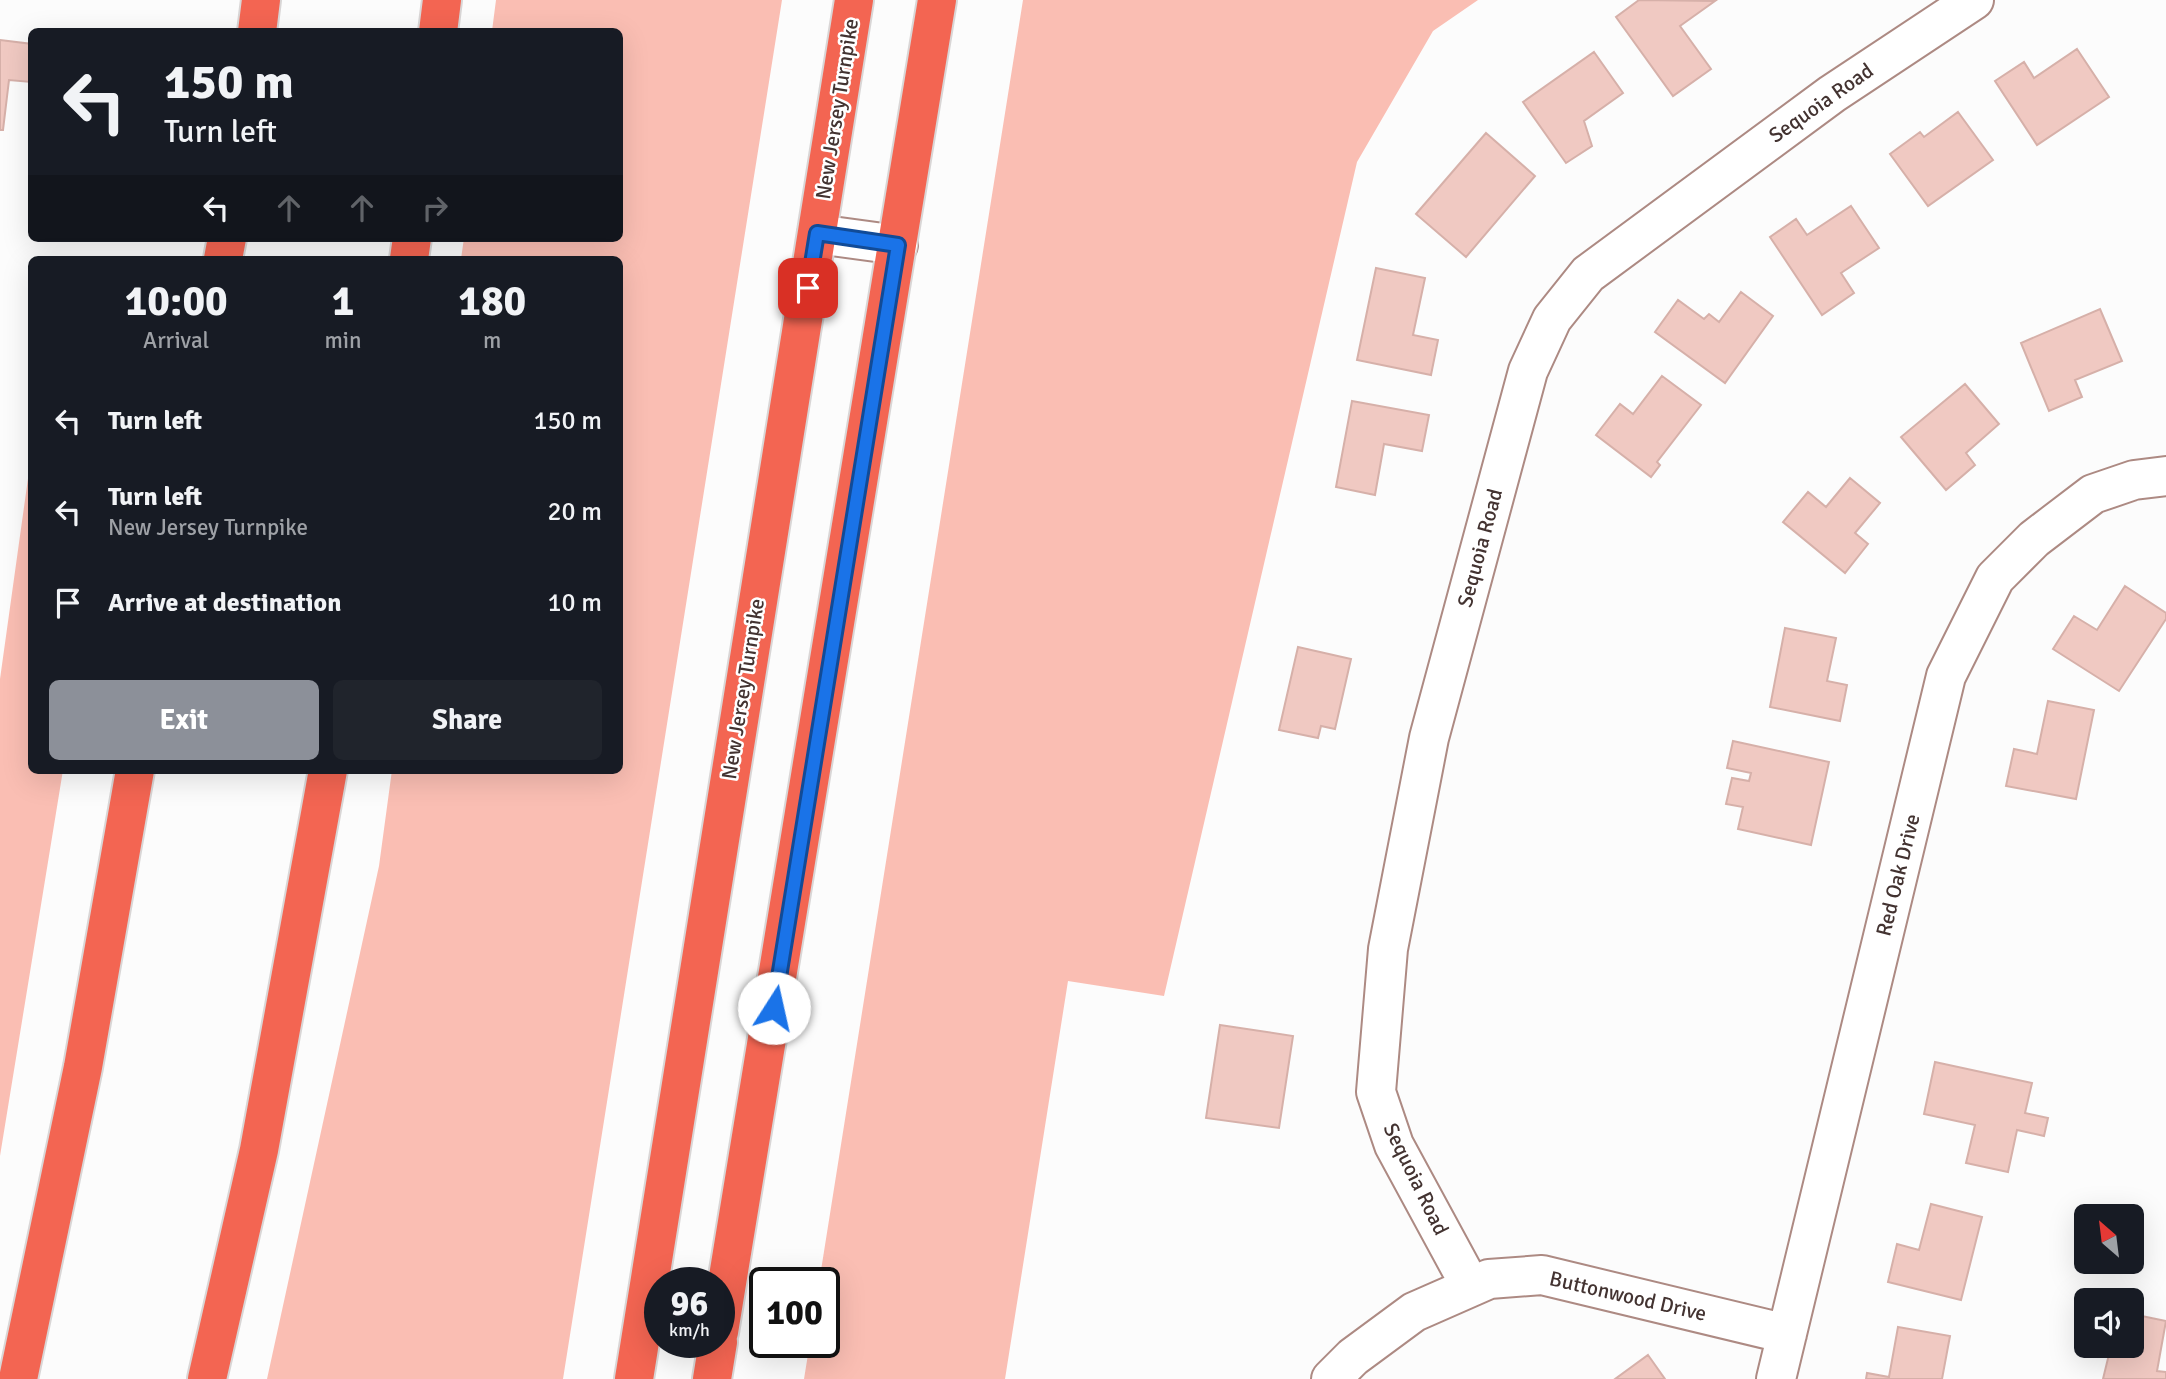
<!DOCTYPE html>
<html lang="en">
<head>
<meta charset="utf-8">
<style>
	:root { --surface:#171b24; --page:#20242c; --text:#f1f3f6; --muted:#9ea1a6; --accent:#8c9099 }
	body { margin:0; font-family:Signika,sans-serif; background:var(--page); color:var(--text); height:100vh; display:flex; flex-direction:column; font-size:26px; white-space:nowrap }
	* { box-sizing:border-box; margin:0 }
	p { font-size:23px; color:var(--muted) }
	.icon { flex:none; width:38px; height:38px; fill:none; stroke:currentColor; stroke-width:2; stroke-linecap:round; stroke-linejoin:round }
	.map { position:relative; flex:1; overflow:hidden }
	.details { position:absolute; left:28px; top:256px; width:595px; height:518px; display:flex; flex-direction:column; background:var(--surface); border-radius:10px; box-shadow:0 7px 28px #0002 }
	.details>* { flex:none }
	.top-card { position:absolute; left:28px; top:28px; width:595px; height:214px; border-radius:10px; box-shadow:0 7px 28px #0002; background:#171b24; color:var(--text); overflow:hidden }
	.needle { width:46px; rotate:332deg }
	.buttons { position:absolute; left:2074px; top:1204px; display:grid; gap:14px }
	.buttons a { display:grid; place-items:center; width:70px; height:70px; border-radius:10px; background:var(--surface); box-shadow:0 7px 28px #0002; font-size:35px }
	.speed { position:absolute; left:644px; top:1267px; display:flex; gap:14px; font-size:35px; font-weight:700; text-align:center }
	.speed>* { display:grid; place-content:center; width:91px; height:91px; border-radius:50%; background:var(--surface); box-shadow:0 7px 28px #0002; line-height:1 }
	.speed small { font-size:18px; font-weight:400 }
	.speed .limit { border:4px solid #111; border-radius:10px; background:#fff; color:#111 }
	.pin { position:absolute; display:grid; place-items:center; width:60px; height:60px; color:#fff; margin:-30px; border-radius:14px; box-shadow:0 4px 10px #0006 }
	.me { position:absolute; width:77px; margin:-38px; rotate:10deg; stroke-linejoin:round; filter:drop-shadow(0 0 5px #0008) }
	.turn { display:flex; align-items:center; gap:24px; height:147px; padding:0 21px; font-size:32px }
	.turn .icon { width:91px; height:91px; stroke-width:2.5 }
	.turn b { display:block; font-size:49px; line-height:60px }
	.lanes { display:flex; align-items:center; height:66px; padding:0 21px; background:#0003; justify-content:center; gap:35px; direction:ltr }
	.lanes .off { opacity:.35 }
	.eta { display:flex; justify-content:space-evenly; align-items:center; height:119px; text-align:center }
	.eta b { font-size:42px; font-weight:800; line-height:49px }
	.primary-button { display:flex; gap:14px; margin-top:auto; padding:14px 21px }
	.primary-button a { flex:1; height:80px; border-radius:10px; background:var(--accent); color:#fff; font-size:28px; font-weight:800; line-height:80px; text-align:center }
	.primary-button a+a { background:var(--page); color:var(--text) }
	ul { padding:0; list-style:none }
	li { display:flex; align-items:center; gap:21px; height:91px; padding:0 21px }
	li div { flex:1 }
	li b { display:block; font-size:26px }
	li em { font-style:normal }
	.map>svg:first-child { display:block }
	.green { fill:#fabeb3 }
	.building { fill:#f0c9c2; stroke:#d6b0a9; stroke-width:2 }
	.lines { fill:none; stroke-linecap:round; stroke-linejoin:round }
	.minor-casing { stroke:#ad8a83; stroke-width:42 }
	.highway-casing { stroke:#d9d6d6; stroke-width:42 }
	.minor { stroke:#fff; stroke-width:38 }
	.highway { stroke:#f36552; stroke-width:38 }
	.route-casing { stroke:#114b97; stroke-width:18 }
	.route { stroke:#1a73e8; stroke-width:12 }
	.labels { text-anchor:middle; stroke-width:5; stroke-linejoin:round; paint-order:stroke }
	.street-label { font-size:21px; fill:#433331; stroke:#fff }
</style>
</head>
<body>
<div class="map">
<svg width="2166" height="1379" viewBox="0 0 2166 1379">
	<rect width="100%" height="100%" fill="#fcfcfc"/>
	<path class="green" d="M496,0h286l-219,1379h-296l112,-513 13,-96h228v-511h-159l3,-21h156v-206l-128,-1z
		M1023,0h455l-45,31 -76,131 -193,834 -96,-15 -63,398h-201l6,-37h14v-59h-5z
		M31,457l1,313h31l-63,386v-477z"/>
	<path class="building" d="M1639,0l76,1 -35,25 31,43 -38,27 -57,-79z
		M0,40l32,4 -1,38 -22,-2 -6,50h-3z
		M2077,49l32,48 -72,48 -42,-64 29,-19 10,16z
		M1594,52l29,41 -39,28 8,25 -26,17 -43,-61z
		M1958,112l35,48 -65,46 -38,-52 30,-22 4,5z
		M1486,133l49,43 -69,81 -50,-43z
		M1851,206l28,42 -38,25 13,20 -32,22 -52,-78 26,-18 11,16z
		M1376,268l49,10 -12,57 25,5 -7,35 -74,-15z
		M1741,292l32,24 -48,67 -70,-51 23,-32 26,19 5,-5 10,8z
		M2100,309l22,52 -47,19 7,17 -33,14 -28,-68z
		M1662,376l39,29 -44,57 3,3 -9,12 -55,-42 24,-31 13,10z
		M1965,384l34,40 -33,29 9,12 -29,25 -45,-53z
		M1352,401l77,14 -7,36 -38,-7 -9,51 -39,-8z
		M1850,478l30,25 -25,30 13,11 -23,29 -62,-51 25,-30 18,15z
		M2125,586l41,27v6l-47,72 -66,-42 21,-33 23,14z
		M1785,628l51,10 -9,43 20,4 -7,36 -70,-14z
		M1298,647l53,12 -16,70 -14,-3 -3,12 -39,-8z
		M2048,701l46,9 -18,89 -70,-13 8,-37 23,5z
		M1733,741l96,21 -18,83 -73,-16 5,-22 -17,-3 6,-26 17,3 2,-8 -24,-5z
		M1220,1025l73,11 -14,92 -73,-10z
		M1935,1062l97,21 -7,30 23,5 -4,18 -27,-6 -9,42 -42,-9 9,-38 -51,-11z
		M1931,1204l51,13 -21,83 -73,-18 9,-38 22,6z
		M2132,1314l34,7 -9,50 9,1v7h-63l8,-33h21z
		M1898,1327l52,9 -8,43h-76l1,-6 22,4z
		M1648,1355l17,24h-50z"/>
	<g class="lines">
		<g class="minor-casing">
			<path id="minor" d="M817,234l81,11
				M1471,1287l-77,-142 -18,-53 12,-143 41,-211 99,-367 24,-52 36,-45 244,-180 142,-94
				M1331,1379l22,-22 61,-45 75,-33 53,-4 245,59
				M1776,1379l170,-703 49,-98 39,-39 59,-45 41,-14 32,-4"/>
		</g>
		<g class="highway-casing">
			<path id="highway" d="M257,32l4,-32
				M438,32l4,-32
				M223,259l4,-21
				M409,259l3,-21
				M719,1332l218,-1332
				M18,1379l65,-312 52,-297
				M207,1379l52,-229 69,-380
				M634,1379l220,-1379
				M712,1379l6,-37"/>
		</g>
		<use href="#minor" class="minor"/>
		<use href="#highway" class="highway"/>
	</g>
	<g class="lines">
		<g class="route-casing">
			<path id="route" d="M774,1008l124,-763 -81,-12 -9,55"/>
		</g>
		<use href="#route" class="route"/>
	</g>
	<g class="labels">
		<g class="street-label">
			<text transform="translate(1821 103) rotate(-35)" y="7">Sequoia Road</text>
			<text transform="translate(837 109) rotate(-81)" y="7">New Jersey Turnpike</text>
			<text transform="translate(1480 548) rotate(-75)" y="7">Sequoia Road</text>
			<text transform="translate(743 689) rotate(-81)" y="7">New Jersey Turnpike</text>
			<text transform="translate(1898 875) rotate(-76)" y="7">Red Oak Drive</text>
			<text transform="translate(1416 1179) rotate(64)" y="7">Sequoia Road</text>
			<text transform="translate(1628 1296) rotate(13)" y="7">Buttonwood Drive</text>
		</g>
	</g>
</svg>
<div class="buttons">
<a><svg class="needle" viewBox="-14 -14 28 28"><path d="M0-13l5 13h-10z" fill="#e53935"/><path d="M0 13l5-13h-10z" fill="#9ea1a6"/></svg></a>
<a><svg class="icon" aria-label="sound" viewBox="0 0 24 24"><path d="M4 9h4l5-4v14l-5-4H4zM17 9q2 3 0 6"/></svg></a>
</div>
<div class="speed"><div>96<small>km/h</small></div><div class="limit">100</div></div>
<div class="pin" style="left:808px;top:288px;background:#d93025"><svg class="icon" aria-label="arrive" viewBox="0 0 24 24"><path d="M6 21V4h12l-3 4 3 4H6"/></svg></div>
<svg class="me" style="left:774px;top:1008px" viewBox="-20 -20 40 40"><circle r="19" fill="#fff"/><path d="M0-13L10 11 0 6-10 11z" fill="#1a73e8"/></svg>
<div class="top-card">
<div class="turn"><svg class="icon" aria-label="left" viewBox="0 0 24 24"><path d="M17 20v-9H6M10 6l-5 5 5 5"/></svg><div><b>150 m</b>Turn left</div></div>
<div class="lanes"><svg class="icon" aria-label="left" viewBox="0 0 24 24"><path d="M17 20v-9H6M10 6l-5 5 5 5"/></svg><svg class="icon off" aria-label="ahead" viewBox="0 0 24 24"><path d="M12 20V5M6 11l6-6 6 6"/></svg><svg class="icon off" aria-label="ahead" viewBox="0 0 24 24"><path d="M12 20V5M6 11l6-6 6 6"/></svg><svg class="icon off" aria-label="right" viewBox="0 0 24 24"><path d="M7 20v-9h11M14 6l5 5-5 5"/></svg></div>
</div>
<section class="details">
<div class="eta">
<div><b>10:00</b><p>Arrival</p></div>
<div><b>1</b><p>min</p></div>
<div><b>180</b><p>m</p></div>
</div>
<ul>
<li><svg class="icon" aria-label="left" viewBox="0 0 24 24"><path d="M17 20v-9H6M10 6l-5 5 5 5"/></svg><div><b>Turn left</b></div><em>150 m</em></li>
<li><svg class="icon" aria-label="left" viewBox="0 0 24 24"><path d="M17 20v-9H6M10 6l-5 5 5 5"/></svg><div><b>Turn left</b><p>New Jersey Turnpike</p></div><em>20 m</em></li>
<li><svg class="icon" aria-label="arrive" viewBox="0 0 24 24"><path d="M6 21V4h12l-3 4 3 4H6"/></svg><div><b>Arrive at destination</b></div><em>10 m</em></li>
</ul>
<div class="primary-button"><a>Exit</a><a>Share</a></div>
</section>
</div>
</body>
</html>
